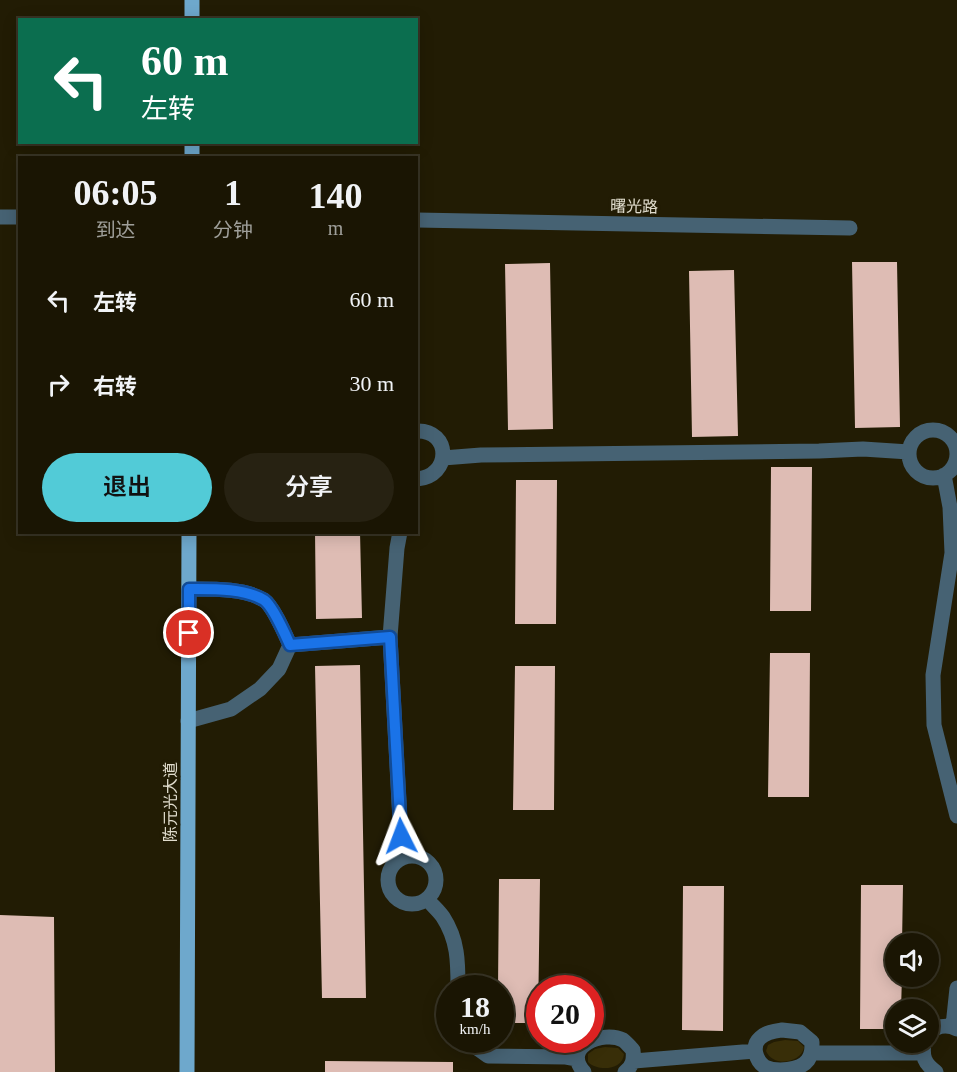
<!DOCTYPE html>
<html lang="zh">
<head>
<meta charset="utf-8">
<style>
	:root { --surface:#1a1503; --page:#272212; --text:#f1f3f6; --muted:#9f9f9a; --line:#383425; --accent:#52cbd7 }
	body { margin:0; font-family:"Times New Roman","Noto Sans SC",serif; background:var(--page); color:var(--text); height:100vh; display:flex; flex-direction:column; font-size:22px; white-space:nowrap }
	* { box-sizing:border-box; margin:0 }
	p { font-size:20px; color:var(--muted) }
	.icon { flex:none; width:33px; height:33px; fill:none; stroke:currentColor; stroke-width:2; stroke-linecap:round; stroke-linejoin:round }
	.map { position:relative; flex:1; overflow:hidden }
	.side { position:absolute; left:18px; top:156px; width:400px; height:378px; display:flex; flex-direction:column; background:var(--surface); border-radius:0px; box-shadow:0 3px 15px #0003,0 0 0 2px var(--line) }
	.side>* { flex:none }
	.top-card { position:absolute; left:18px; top:18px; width:400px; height:126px; border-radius:0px; box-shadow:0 3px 15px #0003,0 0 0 2px var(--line); background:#0b6e4f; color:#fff; overflow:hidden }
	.tools { position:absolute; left:885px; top:933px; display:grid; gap:12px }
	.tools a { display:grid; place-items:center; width:54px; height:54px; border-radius:50%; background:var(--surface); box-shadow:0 3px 15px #0003,0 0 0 2px var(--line); font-size:30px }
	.speed { position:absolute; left:436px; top:975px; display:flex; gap:12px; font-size:30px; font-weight:700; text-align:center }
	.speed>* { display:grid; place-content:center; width:78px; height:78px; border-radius:50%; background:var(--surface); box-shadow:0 3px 15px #0003,0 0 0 2px var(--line); line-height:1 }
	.speed small { font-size:15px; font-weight:400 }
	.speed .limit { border:9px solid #d22; background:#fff; color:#111 }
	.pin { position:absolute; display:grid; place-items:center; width:51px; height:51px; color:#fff; margin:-26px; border:3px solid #fff; border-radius:50%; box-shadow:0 2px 6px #0007 }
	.me { position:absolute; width:66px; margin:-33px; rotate:357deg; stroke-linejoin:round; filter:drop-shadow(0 0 4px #0008) }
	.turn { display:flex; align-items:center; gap:21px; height:126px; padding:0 24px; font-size:27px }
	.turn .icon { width:78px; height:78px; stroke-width:2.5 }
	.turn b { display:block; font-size:42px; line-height:51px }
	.eta { display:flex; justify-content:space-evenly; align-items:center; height:102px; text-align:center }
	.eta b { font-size:36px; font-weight:600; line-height:42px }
	.primary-button { display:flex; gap:12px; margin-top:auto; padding:12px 24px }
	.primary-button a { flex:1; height:69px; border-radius:36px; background:var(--accent); color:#111; font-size:24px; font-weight:600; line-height:69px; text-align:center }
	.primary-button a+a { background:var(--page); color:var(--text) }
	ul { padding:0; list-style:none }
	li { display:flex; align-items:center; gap:18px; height:84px; padding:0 24px }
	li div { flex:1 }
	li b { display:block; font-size:22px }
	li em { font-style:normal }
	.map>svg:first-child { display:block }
	.green { fill:#382e08 }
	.building { fill:#debcb4 }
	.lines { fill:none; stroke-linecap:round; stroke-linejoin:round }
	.minor { stroke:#466273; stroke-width:15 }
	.major { stroke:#6ea8cc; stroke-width:15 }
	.route-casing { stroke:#114b97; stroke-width:15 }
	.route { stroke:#1a73e8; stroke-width:10 }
	.labels { text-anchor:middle; stroke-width:6; stroke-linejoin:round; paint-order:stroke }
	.street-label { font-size:16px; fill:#e0dccd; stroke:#221c04 }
</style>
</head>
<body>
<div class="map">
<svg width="957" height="1072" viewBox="0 0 957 1072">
	<rect width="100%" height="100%" fill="#221c04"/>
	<path class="green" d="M785,1040l13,1 6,6c-2,16 -31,21 -38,4l2,-6 6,-3z
		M605,1047l13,1 6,6c-1,16 -26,18 -36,8v-8l7,-5z"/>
	<path class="building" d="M852,262h45l3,165 -45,1z
		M550,263l3,166 -45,1 -3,-166z
		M734,270l4,166 -46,1 -3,-166z
		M771,467h41l-1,144h-41z
		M516,480h41l-1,144h-41z
		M315,532h45l2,86 -46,1z
		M770,653h40l-1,144h-41z
		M360,665l6,333h-44l-7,-332z
		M515,666h40l-1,144h-41z
		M499,879h41l-2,144h-37v-35h-3z
		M861,885h42l-1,59h-6v32h6l-1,34h-5v19h-36z
		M683,886h41l-1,145 -41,-1z
		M0,915l54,2 1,155h-55z
		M325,1061l128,1v10h-128z"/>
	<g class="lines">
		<path class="minor" d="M0,217h20
			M417,220l433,8
			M909 454a24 24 0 1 1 48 0a24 24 0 1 1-48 0Z
			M417,431c34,-1 35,45 0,48
			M443,458l38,-3 338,-4 44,-2 46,3
			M944,475l6,32 2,46 -19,122 1,50 23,91
			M400,532l-3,16 -7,89 12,221
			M290,645l100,-8
			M188,721l43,-12 29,-20 19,-20 11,-24c-5,-11 -17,-39 -26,-45 -20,-12 -52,-11 -75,-11
			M388 880a24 24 0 1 1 48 0a24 24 0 1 1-48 0Z
			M427,899c5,6 12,12 16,18 15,23 15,45 15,71
			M953,1026l4,-38
			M782,1030l18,2 12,10c0,7 0,12 -4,18 -8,11 -32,12 -43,7 -9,-6 -14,-21 -5,-29 6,-6 15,-7 22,-8z
			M928,1034c8,-8 19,-10 29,-5
			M469,1040l5,6 14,10 78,1 11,2
			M924,1042c-2,15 0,21 12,30
			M812,1053h110
			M634,1061l121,-10
			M584,1072c-23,-26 20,-42 39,-32 3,2 7,7 10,10 1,9 0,16 -8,22"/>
		<path class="major" d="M192,20v-20
			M192,158v-16
			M187,1072l2,-540"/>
	</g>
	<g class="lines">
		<g class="route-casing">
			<path id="route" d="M189,633v-44c23,0 55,-1 75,11 9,6 21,34 26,45l100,-8 11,199"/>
		</g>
		<use href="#route" class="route"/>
	</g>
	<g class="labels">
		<g class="street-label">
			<text transform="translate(634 206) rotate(1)" y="6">曙光路</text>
			<text transform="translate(170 802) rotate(-90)" y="6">陈元光大道</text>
		</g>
	</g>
</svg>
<div class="tools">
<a><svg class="icon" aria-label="sound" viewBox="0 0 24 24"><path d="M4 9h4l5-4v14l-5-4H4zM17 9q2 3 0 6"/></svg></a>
<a><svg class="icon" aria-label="layers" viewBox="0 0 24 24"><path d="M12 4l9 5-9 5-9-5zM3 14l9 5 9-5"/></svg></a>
</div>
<div class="speed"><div>18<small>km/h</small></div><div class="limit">20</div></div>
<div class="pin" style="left:189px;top:633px;background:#d93025"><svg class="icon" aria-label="arrive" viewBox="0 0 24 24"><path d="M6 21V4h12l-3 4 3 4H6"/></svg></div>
<svg class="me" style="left:401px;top:836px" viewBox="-20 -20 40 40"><path d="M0-17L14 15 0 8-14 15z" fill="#1a73e8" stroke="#fff" stroke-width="4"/></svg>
<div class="top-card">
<div class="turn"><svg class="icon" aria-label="left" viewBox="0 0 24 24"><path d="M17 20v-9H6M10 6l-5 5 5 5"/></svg><div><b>60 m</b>左转</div></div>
</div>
<section class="side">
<div class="eta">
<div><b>06:05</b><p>到达</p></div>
<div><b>1</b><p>分钟</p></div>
<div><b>140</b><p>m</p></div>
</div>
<ul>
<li><svg class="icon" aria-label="left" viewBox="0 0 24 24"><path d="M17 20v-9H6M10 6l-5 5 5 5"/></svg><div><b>左转</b></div><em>60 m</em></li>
<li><svg class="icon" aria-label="right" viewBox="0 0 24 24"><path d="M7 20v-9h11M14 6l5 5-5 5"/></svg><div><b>右转</b></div><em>30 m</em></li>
</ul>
<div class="primary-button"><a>退出</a><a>分享</a></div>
</section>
</div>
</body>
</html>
